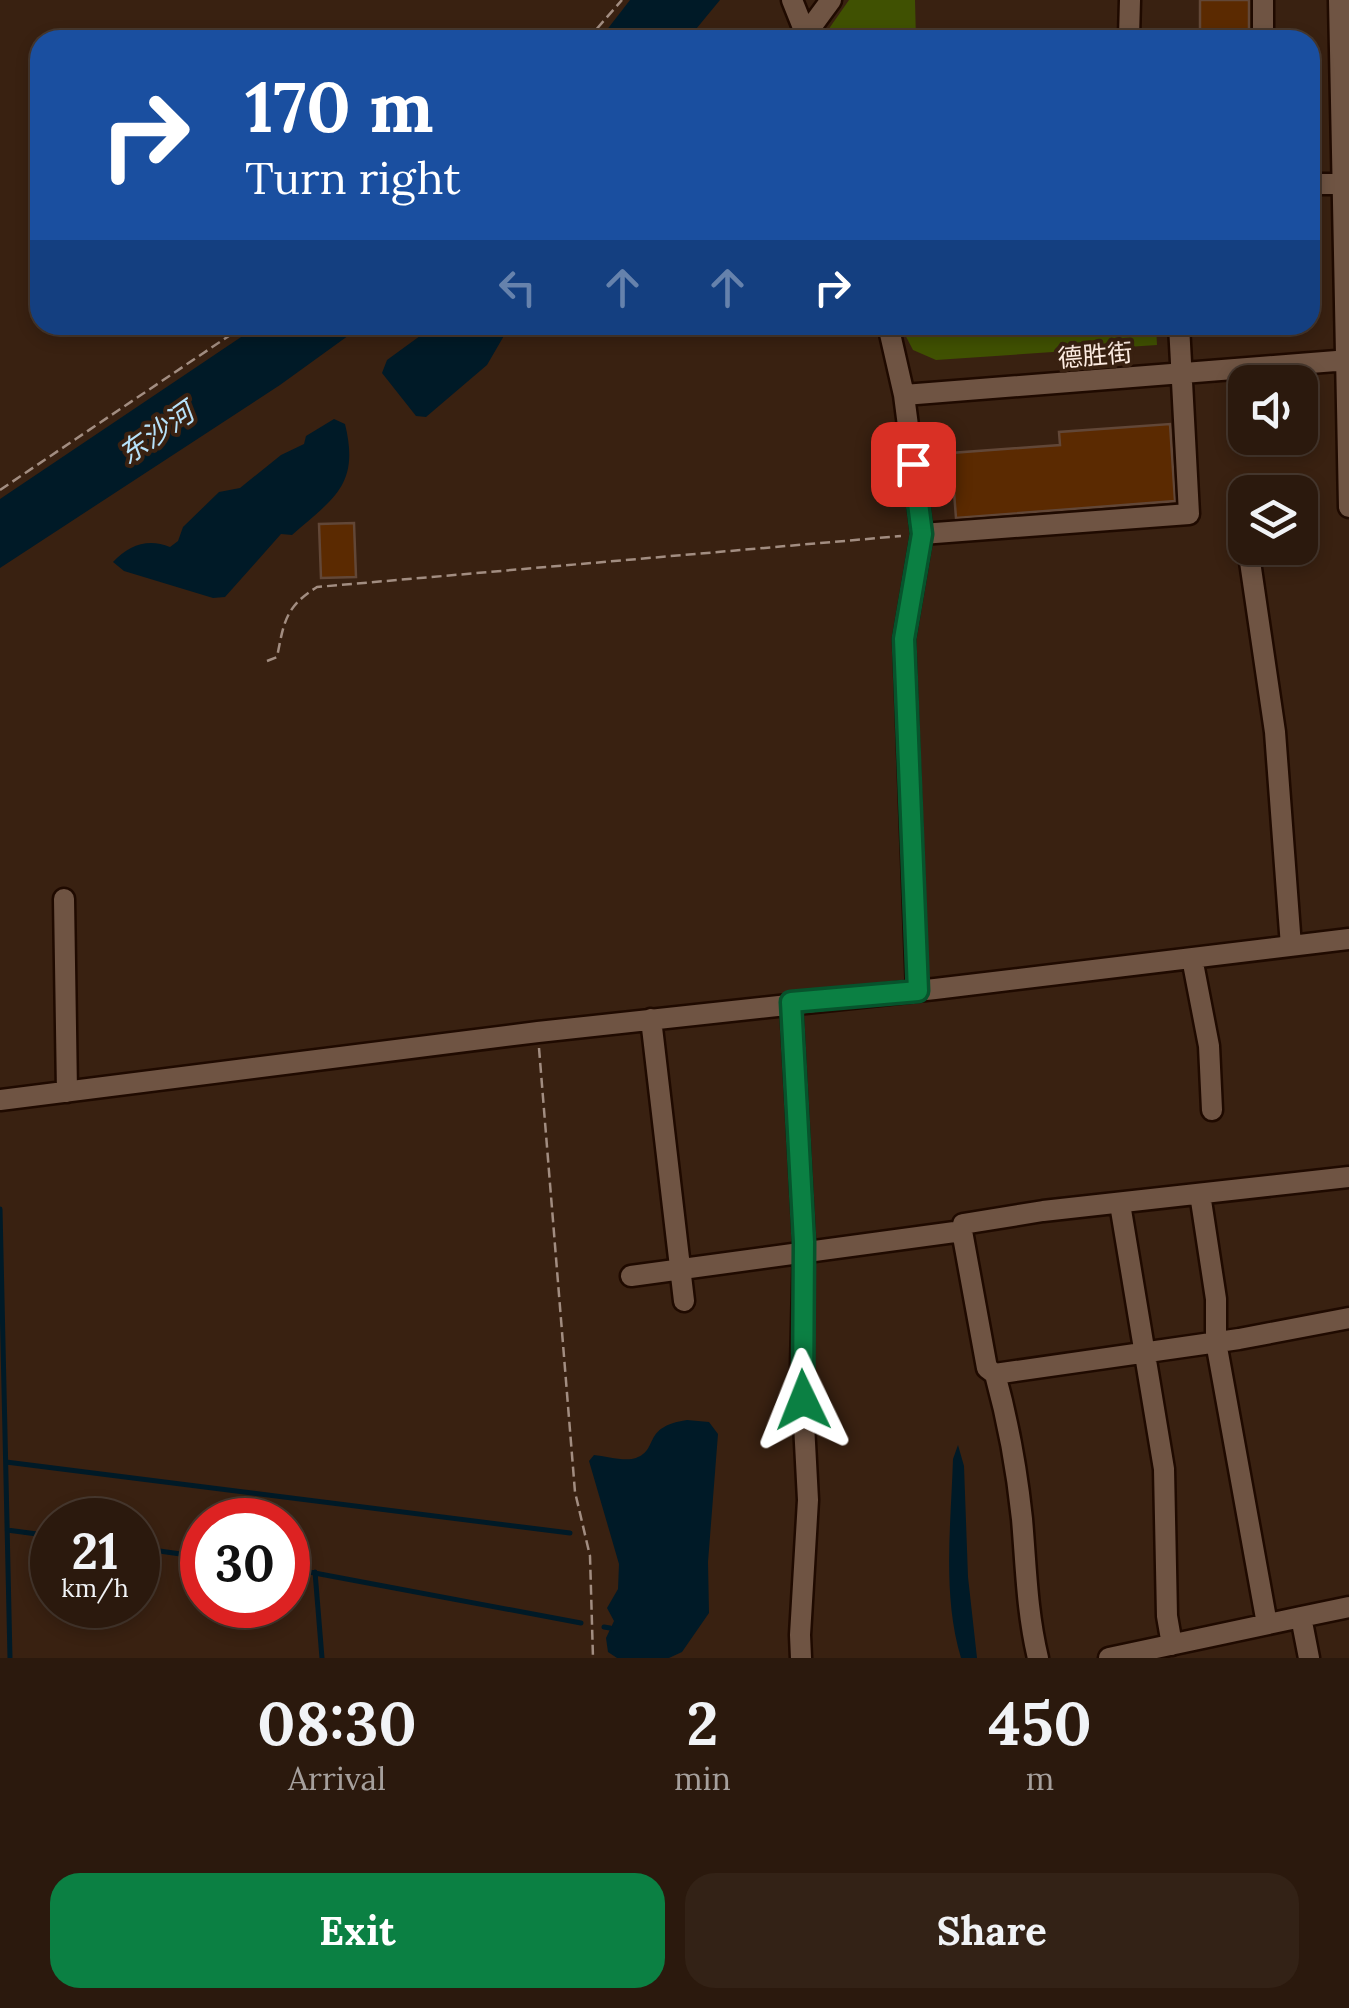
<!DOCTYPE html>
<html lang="en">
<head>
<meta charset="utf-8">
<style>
	:root { --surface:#2b190d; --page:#332216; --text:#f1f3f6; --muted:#a6a09d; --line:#47382e; --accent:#0b8043 }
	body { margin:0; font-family:Lora,"Noto Sans SC",serif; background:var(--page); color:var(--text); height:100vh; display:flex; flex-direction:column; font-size:38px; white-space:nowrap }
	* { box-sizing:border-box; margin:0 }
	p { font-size:32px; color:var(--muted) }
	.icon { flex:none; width:55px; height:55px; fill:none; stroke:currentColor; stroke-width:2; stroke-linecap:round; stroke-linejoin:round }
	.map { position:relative; height:1658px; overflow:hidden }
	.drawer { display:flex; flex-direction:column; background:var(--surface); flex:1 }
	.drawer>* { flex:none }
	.top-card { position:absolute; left:30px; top:30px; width:1290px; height:305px; border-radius:30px; box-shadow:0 5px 15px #0003,0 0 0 2px var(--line); background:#1a4fa0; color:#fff; overflow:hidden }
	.fabs { position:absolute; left:1228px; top:365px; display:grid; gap:20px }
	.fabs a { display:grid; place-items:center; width:90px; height:90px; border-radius:20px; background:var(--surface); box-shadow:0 5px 15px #0003,0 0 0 2px var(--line); font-size:50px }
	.speed { position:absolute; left:30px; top:1498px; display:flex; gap:20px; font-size:50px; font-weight:700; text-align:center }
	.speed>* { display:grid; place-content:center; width:130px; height:130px; border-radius:50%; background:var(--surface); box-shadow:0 5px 15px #0003,0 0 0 2px var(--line); line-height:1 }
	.speed small { font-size:25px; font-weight:400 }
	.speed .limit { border:15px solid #d22; background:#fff; color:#111 }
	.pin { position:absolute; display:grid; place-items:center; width:85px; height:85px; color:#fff; margin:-42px; border-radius:20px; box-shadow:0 5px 15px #0006 }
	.me { position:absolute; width:110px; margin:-55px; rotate:358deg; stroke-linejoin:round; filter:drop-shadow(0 0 8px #0008) }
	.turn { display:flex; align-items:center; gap:35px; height:210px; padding:0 50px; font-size:45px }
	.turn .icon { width:130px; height:130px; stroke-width:2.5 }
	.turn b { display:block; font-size:70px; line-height:85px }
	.lanes { display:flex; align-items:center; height:95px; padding:0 50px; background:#0003; justify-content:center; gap:50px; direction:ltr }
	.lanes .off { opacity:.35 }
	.eta { display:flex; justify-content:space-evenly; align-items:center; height:170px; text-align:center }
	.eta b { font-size:60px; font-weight:700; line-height:70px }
	.action { display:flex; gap:20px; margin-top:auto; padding:20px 50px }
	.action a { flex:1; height:115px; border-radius:30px; background:var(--accent); color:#fff; font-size:40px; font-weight:700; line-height:115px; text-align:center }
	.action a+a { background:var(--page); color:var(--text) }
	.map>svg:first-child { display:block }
	.green { fill:#405102 }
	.water { fill:#001a27 }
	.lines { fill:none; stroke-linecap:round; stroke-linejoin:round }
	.stream { stroke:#001a27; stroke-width:5 }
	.building { fill:#5b2a01; stroke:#624737; stroke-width:2.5 }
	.minor-casing { stroke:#1f0a00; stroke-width:25 }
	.path { stroke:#a28d81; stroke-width:2.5; stroke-dasharray:10 5; stroke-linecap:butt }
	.minor { stroke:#6f5443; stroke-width:20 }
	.route-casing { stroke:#07532c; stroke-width:25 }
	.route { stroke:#0b8043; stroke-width:18 }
	.labels { text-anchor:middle; stroke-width:8; stroke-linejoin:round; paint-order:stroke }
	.street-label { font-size:25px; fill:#fdece2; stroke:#392111 }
	.water-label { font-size:28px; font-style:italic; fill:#b7e2fa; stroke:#392111 }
</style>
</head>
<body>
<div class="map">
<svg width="1349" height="1658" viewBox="0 0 1349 1658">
	<rect width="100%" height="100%" fill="#392111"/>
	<path class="green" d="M849,0h66l1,40h-95z
		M900,325h256l1,20 -221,15 -23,-10z"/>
	<path class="water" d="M630,0h90l-33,40h-88z
		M259,325h104l-83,60 -280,183v-69z
		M435,325h67l3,9 -18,31 -61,52 -10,-1 -34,-43 5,-13z
		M334,419l11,5c15,61 -11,74 -53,111l-11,-1 -56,63 -12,1 -89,-27 -11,-9c16,-17 35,-24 57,-15l8,-6 5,-14 36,-35 21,-4 41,-33 23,-11 2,-8z
		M687,1420l22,2 9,12 -10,128 1,51 -27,39 -13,6h-52l-9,-6 -2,-14 8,-17 -7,-13 11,-19 1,-25 -30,-103 5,-6c12,1 31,7 42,3 24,-9 5,-31 51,-38z
		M958,1445l6,21 4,111 9,81h-16c-19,-63 -10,-134 -8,-199z"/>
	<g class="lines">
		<path class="stream" d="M0,1209l10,449
			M6,1462l564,71
			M7,1530l45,6
			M138,1548l64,9
			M288,1568l293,55
			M315,1572l7,86
			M604,1627l6,1"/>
	</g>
	<path class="building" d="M1200,0h49v40h-49z
		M1170,424l5,77 -219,17 -5,-65 109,-8 -1,-13z
		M354,523l2,54 -35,1 -2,-54z"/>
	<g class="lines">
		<g class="minor-casing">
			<path id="minor" d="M792,0l16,40
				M1339,0l10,507
				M806,34l25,-34
				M1129,37l1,-37
				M1263,40v-40
				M1310,184h32
				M888,325l16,70 18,139 -18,105 13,352
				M904,395l445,-35
				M922,534l267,-20 -10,-189
				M1248,548l27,184 16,214
				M64,899l3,193
				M1192,958l17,88 3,64
				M791,1003l13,239 -3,125 7,133 -8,135 1,23
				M651,1019l33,282
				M0,1100l538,-68 397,-43 414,-50
				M1349,1177l-306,34 -80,13 -1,7 25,137 8,6 244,-35 110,-21
				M1200,1194l16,105v43l51,282
				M1120,1204l44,265 3,147 5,29
				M631,1276l331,-45
				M995,1374c13,47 22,97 27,145 4,47 5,94 16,139
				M1301,1617l48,-10
				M1109,1658l192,-41 8,41"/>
		</g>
		<path class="path" d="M587,40l35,-40
			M0,490l245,-165
			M267,661l10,-4c7,-35 8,-50 40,-70l584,-51
			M539,1048l36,444 15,64 3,102"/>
		<use href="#minor" class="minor"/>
	</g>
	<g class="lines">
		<g class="route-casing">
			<path id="route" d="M803,1400l1,-158 -13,-240 127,-11 -14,-352 18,-105 -9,-70"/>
		</g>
		<use href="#route" class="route"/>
	</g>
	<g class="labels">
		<g class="street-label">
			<text transform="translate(1095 355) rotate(-5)" y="9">德胜街</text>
		</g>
		<g class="water-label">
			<text transform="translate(156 433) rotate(-35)" y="10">东沙河</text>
		</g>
	</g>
</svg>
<div class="fabs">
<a><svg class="icon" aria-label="sound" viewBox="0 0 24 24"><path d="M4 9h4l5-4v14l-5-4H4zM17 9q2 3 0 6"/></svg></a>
<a><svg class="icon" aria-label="layers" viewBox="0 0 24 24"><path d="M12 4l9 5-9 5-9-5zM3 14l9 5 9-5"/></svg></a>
</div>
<div class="speed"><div>21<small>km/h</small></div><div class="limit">30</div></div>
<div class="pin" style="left:913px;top:464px;background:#d93025"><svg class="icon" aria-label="arrive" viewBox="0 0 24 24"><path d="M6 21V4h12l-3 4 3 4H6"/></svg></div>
<svg class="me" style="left:803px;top:1400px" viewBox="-20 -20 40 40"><path d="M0-17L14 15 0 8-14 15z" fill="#0b8043" stroke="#fff" stroke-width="4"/></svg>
<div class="top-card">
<div class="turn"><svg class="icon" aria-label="right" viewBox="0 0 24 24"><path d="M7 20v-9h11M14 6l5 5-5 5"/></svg><div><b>170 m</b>Turn right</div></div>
<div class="lanes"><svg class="icon off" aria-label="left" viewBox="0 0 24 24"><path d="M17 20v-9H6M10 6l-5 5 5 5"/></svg><svg class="icon off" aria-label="ahead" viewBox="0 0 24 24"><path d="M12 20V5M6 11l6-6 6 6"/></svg><svg class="icon off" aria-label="ahead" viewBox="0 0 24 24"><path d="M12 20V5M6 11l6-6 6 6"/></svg><svg class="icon" aria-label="right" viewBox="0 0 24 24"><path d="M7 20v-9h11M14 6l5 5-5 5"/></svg></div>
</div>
</div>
<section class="drawer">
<div class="eta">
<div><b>08:30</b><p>Arrival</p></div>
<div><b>2</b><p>min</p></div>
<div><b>450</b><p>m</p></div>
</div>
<div class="action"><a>Exit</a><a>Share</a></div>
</section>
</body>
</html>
